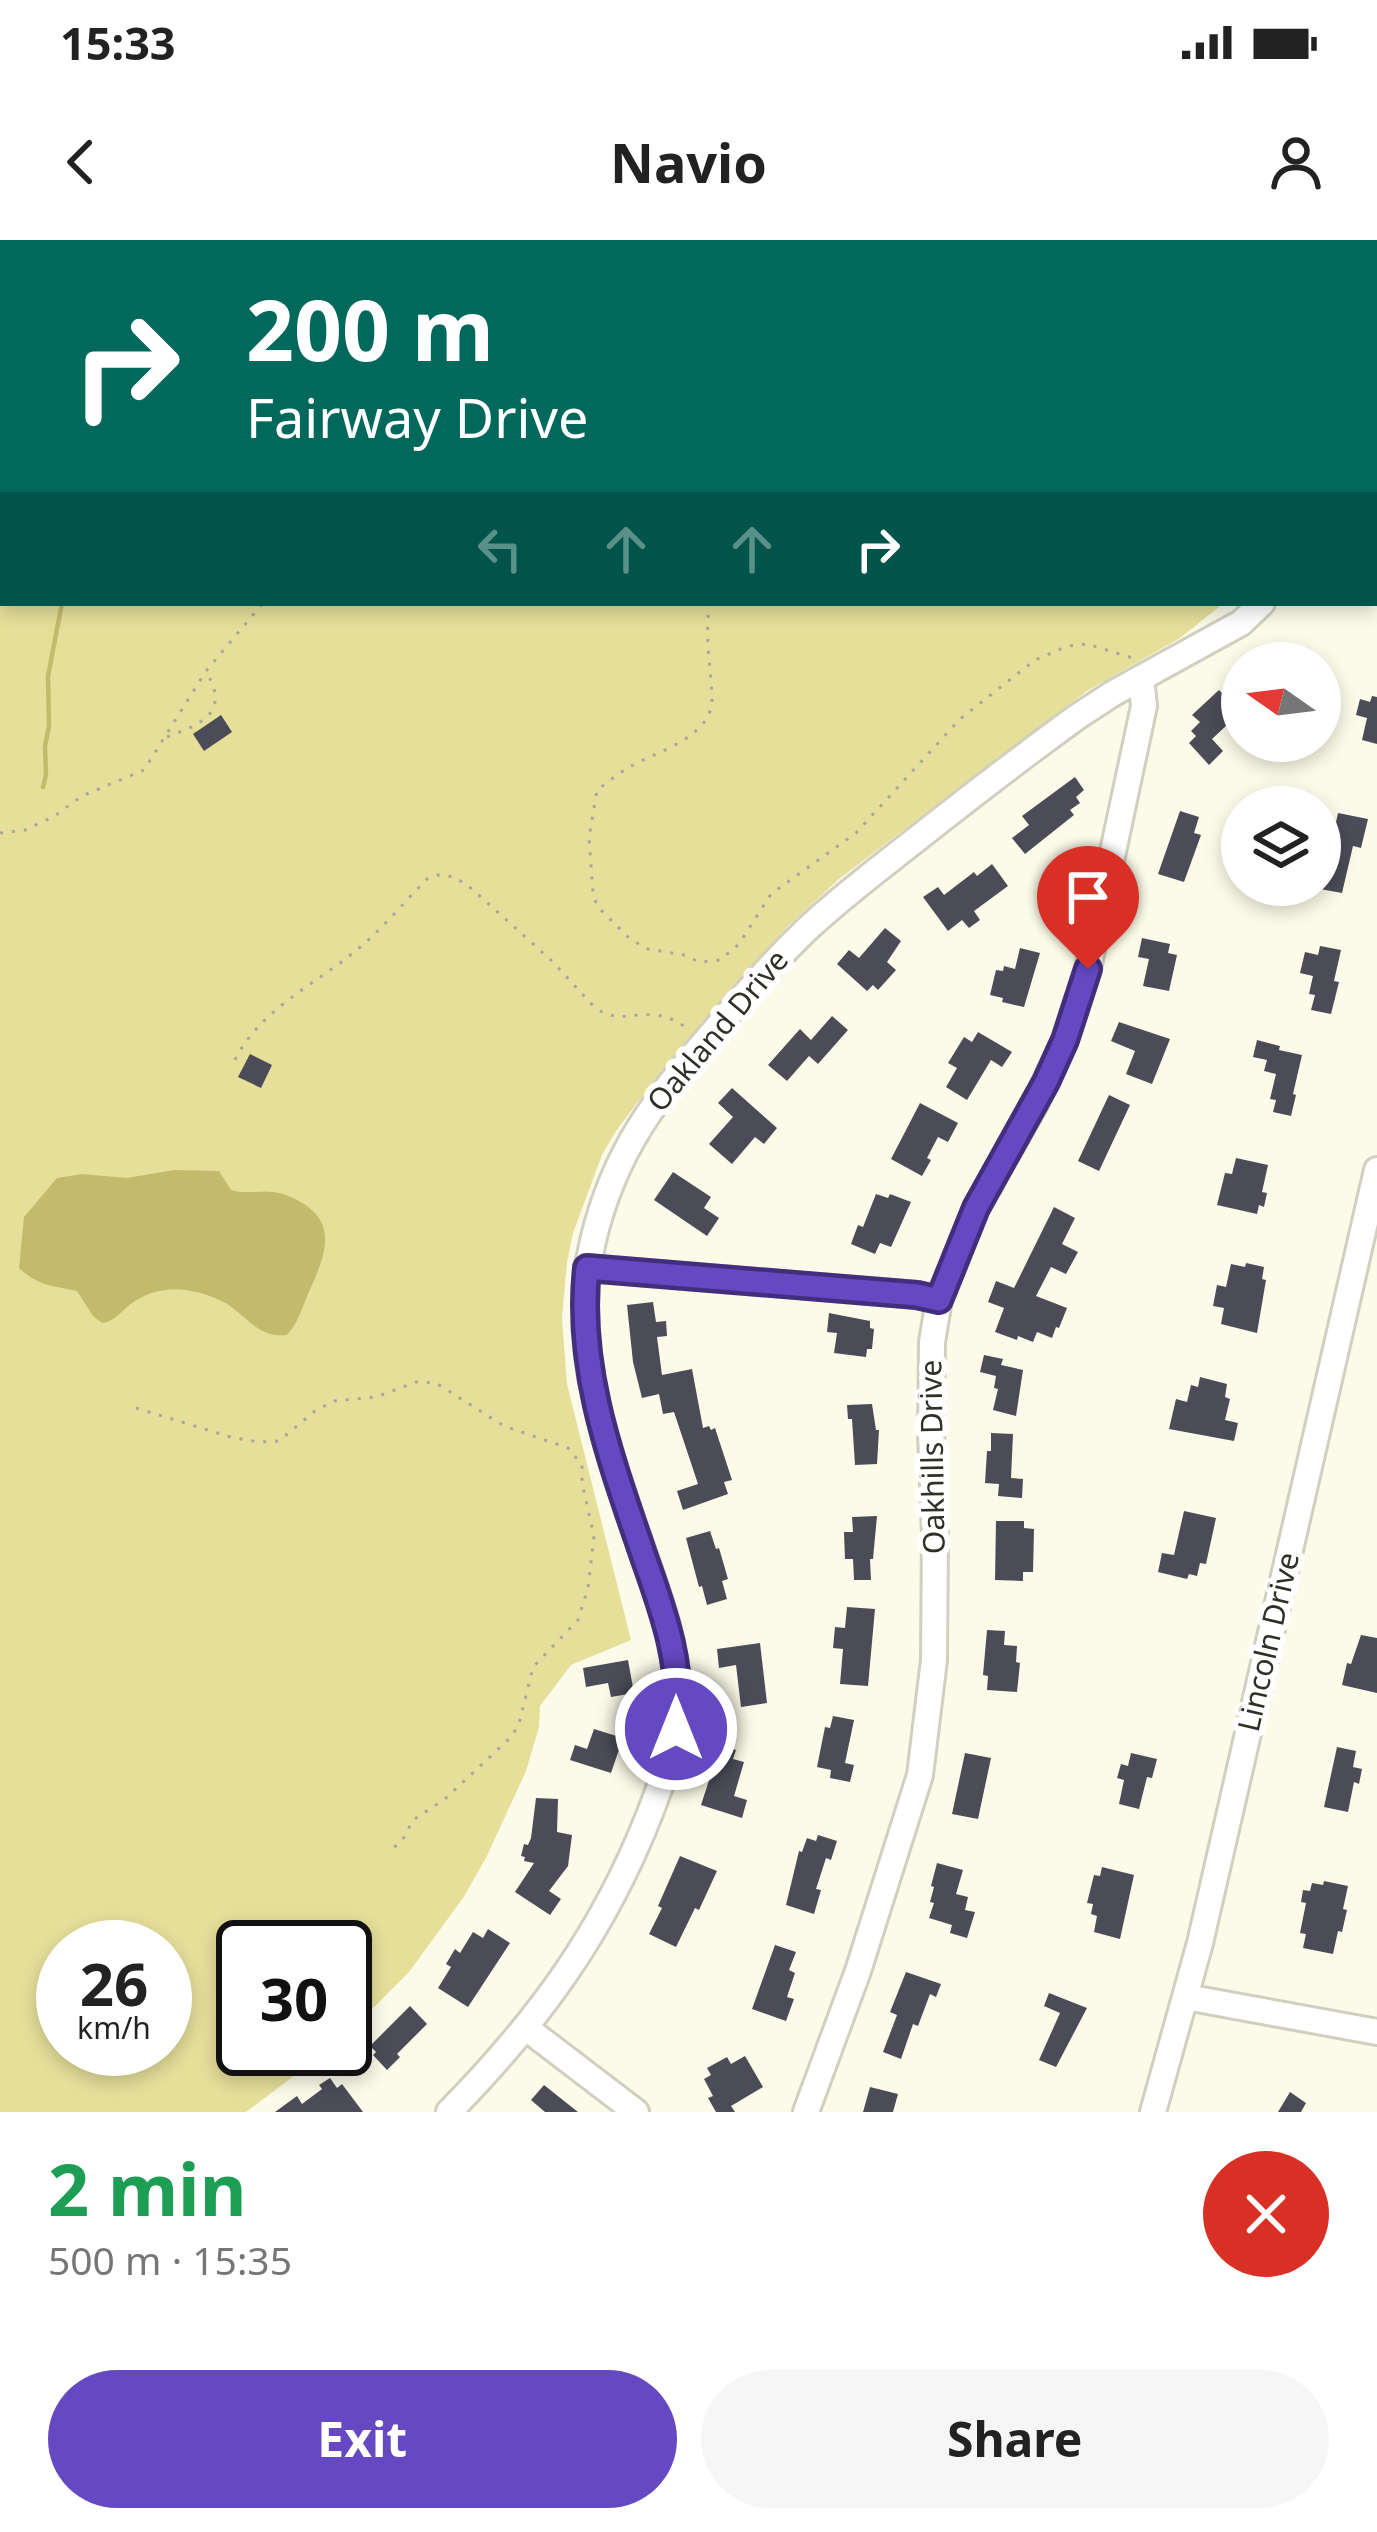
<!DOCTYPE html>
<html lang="en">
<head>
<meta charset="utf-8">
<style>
	:root { --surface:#fff; --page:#f6f6f6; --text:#222; --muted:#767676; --accent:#6449c2 }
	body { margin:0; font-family:"Noto Sans",sans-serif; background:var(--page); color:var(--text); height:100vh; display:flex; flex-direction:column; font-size:45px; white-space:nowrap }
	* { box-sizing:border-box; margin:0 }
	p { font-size:39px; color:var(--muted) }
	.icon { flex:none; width:66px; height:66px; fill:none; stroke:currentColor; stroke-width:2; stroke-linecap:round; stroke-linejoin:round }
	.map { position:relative; height:1872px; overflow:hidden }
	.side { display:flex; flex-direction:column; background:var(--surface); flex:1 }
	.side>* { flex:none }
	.hud { position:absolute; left:0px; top:0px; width:1377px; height:366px; box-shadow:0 6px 18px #0003; background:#00695c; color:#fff; overflow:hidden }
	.needle { width:78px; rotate:284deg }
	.fabs { position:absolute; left:1221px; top:402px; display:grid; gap:24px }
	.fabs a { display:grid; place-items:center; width:120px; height:120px; border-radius:50%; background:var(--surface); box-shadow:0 6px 18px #0003; font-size:60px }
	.speed { position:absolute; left:36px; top:1680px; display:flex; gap:24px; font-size:60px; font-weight:700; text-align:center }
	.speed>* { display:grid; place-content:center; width:156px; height:156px; border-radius:50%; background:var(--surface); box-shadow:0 6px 18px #0003; line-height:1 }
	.speed small { font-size:30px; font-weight:400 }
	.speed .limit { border:6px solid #111; border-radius:18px; background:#fff; color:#111 }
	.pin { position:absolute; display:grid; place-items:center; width:102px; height:102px; color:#fff; margin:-123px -51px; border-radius:50% 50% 50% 0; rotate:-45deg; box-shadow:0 0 12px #0007 }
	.pin .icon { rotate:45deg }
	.me { position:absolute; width:132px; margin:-66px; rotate:0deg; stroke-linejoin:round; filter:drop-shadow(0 0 9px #0008) }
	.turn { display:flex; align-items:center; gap:42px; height:252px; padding:0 48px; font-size:54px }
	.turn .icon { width:156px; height:156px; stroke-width:2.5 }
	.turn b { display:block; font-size:84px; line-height:102px }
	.lanes { display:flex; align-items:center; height:114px; padding:0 48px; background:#0003; justify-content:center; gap:60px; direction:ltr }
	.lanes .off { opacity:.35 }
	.round { display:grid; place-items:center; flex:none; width:126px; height:126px; border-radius:63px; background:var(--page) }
	.headline { display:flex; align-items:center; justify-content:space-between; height:204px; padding:0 48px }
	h1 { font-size:72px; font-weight:700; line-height:90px; color:#1e9e55 }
	.button { display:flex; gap:24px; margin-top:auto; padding:24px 48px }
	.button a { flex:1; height:138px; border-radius:72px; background:var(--accent); color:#fff; font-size:48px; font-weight:700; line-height:138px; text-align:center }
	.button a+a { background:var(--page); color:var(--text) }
	.status { display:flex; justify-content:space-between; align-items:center; height:84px; padding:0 60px; background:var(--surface); direction:ltr }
	.status svg { height:33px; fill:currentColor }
	header { display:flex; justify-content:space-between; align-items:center; height:156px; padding:0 48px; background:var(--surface); font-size:54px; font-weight:700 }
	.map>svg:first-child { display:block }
	.green { fill:#e5df9a; fill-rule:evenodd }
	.water { fill:#c2bb6c }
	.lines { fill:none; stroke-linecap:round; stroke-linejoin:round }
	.stream { stroke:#c2bb6c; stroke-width:4.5 }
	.building { fill:#4c4c59 }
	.minor-casing { stroke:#d1d0c0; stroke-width:30 }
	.path { stroke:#a8a79a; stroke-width:3; stroke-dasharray:3 9; stroke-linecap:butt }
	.minor { stroke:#fff; stroke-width:24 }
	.route-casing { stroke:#412f7e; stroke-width:30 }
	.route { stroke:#6449c2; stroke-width:21 }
	.labels { text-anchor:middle; stroke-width:12; stroke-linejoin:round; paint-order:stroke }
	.street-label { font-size:30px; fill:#303029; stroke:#fff }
</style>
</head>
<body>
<div class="status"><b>15:33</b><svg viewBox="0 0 49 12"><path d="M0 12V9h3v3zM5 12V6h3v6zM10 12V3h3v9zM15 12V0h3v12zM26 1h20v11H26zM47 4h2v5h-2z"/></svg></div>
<header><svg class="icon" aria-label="back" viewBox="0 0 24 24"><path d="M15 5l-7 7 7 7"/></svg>Navio<svg class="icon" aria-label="person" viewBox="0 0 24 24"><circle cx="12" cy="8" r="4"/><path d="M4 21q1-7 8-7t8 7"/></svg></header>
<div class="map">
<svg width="1377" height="1872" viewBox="0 0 1377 1872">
	<rect width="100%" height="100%" fill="#fcfbe9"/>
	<path class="green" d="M0,0h1353v3h-1350v360h1221l-44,35 -93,53 -248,188 -51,47 -139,161 -33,44 -14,24 -29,78 -6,29 -5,56 5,66 64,256 -60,25 -31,41 -1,21 -13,44 -40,87 -23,40 -54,74 -64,64v-89h-102v102h87l-84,63h-246zM63,1707h102v102h-102z"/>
	<path class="water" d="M174,930l45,1 12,19c19,6 32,-3 55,5 55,22 42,55 22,99 -6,14 -10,29 -21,41 -27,3 -37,-15 -57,-29 -11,-8 -30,-14 -44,-16 -18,-3 -39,2 -54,13 -11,8 -16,18 -30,20l-9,-7 -16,-25c-26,-6 -37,-4 -58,-23l5,-51 33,-39 25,-4 45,4z"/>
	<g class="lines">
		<path class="stream" d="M645,3l3,-3
			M43,547l3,-12 -1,-29 4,-20 -1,-50 14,-73"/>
	</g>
	<path class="building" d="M1242,442v29l-30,28 11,12 -14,14 -20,-22 7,-7 -5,-5 9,-9 -8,-7 27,-25 7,7z
		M1372,456l5,1v47l-15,-4 5,-22 -11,-3 4,-16 10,3z
		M221,475l11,17 -28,19 -11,-17z
		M1075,537l9,13 -8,7 4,6 -10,7 4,5 -49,39 -13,-16 17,-13 -7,-9z
		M1180,571l19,6 -5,16 7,2 -17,47 -26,-8z
		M1338,573l30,6 -7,29 -8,-2 -11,47 -22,-4v-27l7,1z
		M992,624l16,22 -34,25 6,9 -11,8 -7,-8 -14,11 -25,-34 15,-10 6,8 30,-23 3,4z
		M885,688l16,13 -14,21 9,8 -18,20 -5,-5 -6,6 -30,-27 12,-14 10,8z
		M1142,698l28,6 -2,9 9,2 -8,36 -26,-5 6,-27 -11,-2z
		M1320,706l21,4 -7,31 5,1 -8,32 -20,-4 4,-15 -6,-1 4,-18 -13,-3 5,-21 13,3z
		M1020,708l20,5 -16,54 -22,-5 1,-4 -13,-3 6,-25 7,1 1,-5 11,3z
		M832,776l16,14 -30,34 -9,-8 -22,25 -19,-16 32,-36 11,11z
		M1119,782l51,17 -18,45 -26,-10 9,-23 -24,-10z
		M978,792l34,20 -10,15 -11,-7 -24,40 -21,-13 11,-19 -9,-5 16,-26 8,5z
		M1257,800l23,6 -1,4 23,5 -9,39 3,1 -5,21 -18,-4 3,-12 -6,-1 6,-25 -12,-3 3,-11 -14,-3z
		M250,814l22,11 -11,23 -23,-11z
		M732,848l45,40 -13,16 -9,-7 -23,27 -23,-20 24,-27 -15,-14z
		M1109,855l21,10 -31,66 -21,-10z
		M920,863l38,20 -10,19 -10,-5 -11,21 4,2 -9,16 -31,-17z
		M1236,918l32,7 -6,27 5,1 -3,14 -5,-2 -2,9 -40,-9 8,-32 7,1z
		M673,932l38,25 -7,11 15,10 -12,18 -53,-36z
		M876,954l12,4 2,-4 21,8 -20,45 -11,-4 -5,11 -24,-10 7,-19 5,2z
		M1054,967l21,11 -13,26 16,8 -12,22 -15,-7 -15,29 31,12 -8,20 -3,-1 -4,11 -15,-6 -4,10 -15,-6 -1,4 -22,-8 9,-24 -16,-6 8,-21 18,7z
		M1246,1023l18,4 -2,12 4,1 -9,53 -36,-9 3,-16 -11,-2 4,-21 9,2 5,-23 14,3z
		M653,1062l3,20 10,-1 1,15 -10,1 5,38 30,-6 11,59 6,-2 2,4 4,-2 17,52 -8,2 4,12 -45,16 -6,-19 21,-7 -24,-72 -11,2 -4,-20 -17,4 -9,-36 -6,-57z
		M829,1073l41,8v7l4,1 -2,20h-5l-1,8 -32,-4 3,-20 -10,-1z
		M984,1115l19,4 -2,6 22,5 -7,46 -23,-6 5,-21 -4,-1 2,-12 -16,-4z
		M1200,1137l27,7 -2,13 5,2 -5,21 13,3 -4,18 -65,-12 7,-30 11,3 4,-17 7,2z
		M872,1164l4,26h3l-2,34 -22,1 -3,-46h-4l-1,-14z
		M991,1193l22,1 -2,44 12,1 -1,19 -24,-2 1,-12 -14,-1 2,-32h4z
		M1184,1271l32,7 -10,46 -6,-1 -3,13 -8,-2 -2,5 -29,-7 4,-19 12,2z
		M877,1276l-4,43h-3l1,21h-17l-1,-21h-8l-1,-27h9l-1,-15z
		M996,1281h28v7l10,1 -1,43h-10v9l-28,-1z
		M710,1291l6,18 3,-1 9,31 -6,2 5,18 -20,6 -5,-19 -3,1 -13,-49z
		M847,1367l28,2 -7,77 -28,-2 3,-35 -10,-1 2,-21 10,1z
		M987,1390l18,1 -1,14 13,1 -1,16 4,1 -3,29 -30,-2 1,-14 -5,-1z
		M1361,1395l16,3v55l-35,-8 5,-22 4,1z
		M760,1403l7,60 -26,4 -5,-42 -17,3 -2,-19z
		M628,1420l6,33 -23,4 -3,-14 -22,4 -3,-19z
		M833,1476l21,4 -9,43 9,2 -4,17 -20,-4 1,-8 -14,-3 8,-40 5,1z
		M594,1489l29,9 -12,35 -41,-13 5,-15 12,4z
		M717,1504l19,6 -3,9 11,3 -10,34 13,4 -5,18 -41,-13 13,-40 -4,-1z
		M1337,1507l19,4 -3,16 9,2 -3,15 -5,-2 -6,30 -24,-5z
		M965,1513l26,5 -13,61 -26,-5z
		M1131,1513l26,6 -5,19 -5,-1 -8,32 -20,-5 5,-24 -7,-2 4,-14 7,2z
		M536,1558l22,1 -1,33 15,3 -4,31 -19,25 12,8 -11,16 -35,-23 19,-29 -10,-2 1,-4 -4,-1 3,-12 4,1 3,-7z
		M818,1595l19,6 -6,19 -5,-2 -10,31 5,1 -7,24 -28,-9 13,-54 3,1 5,-14 9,3z
		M680,1616l37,15 -18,39 -4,-2 -19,39 -27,-13 13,-26 -4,-2z
		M937,1623l26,7 -7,24 12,3 -3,13 10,2 -8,26 -17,-5 2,-8 -23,-7 5,-15 -4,-1 4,-15 -3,-1z
		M1102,1627l32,8 -14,64 -26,-7 3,-16 -6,-2 2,-10 -6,-1 7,-28 6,1z
		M1324,1641l24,5 -5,23 4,1 -5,22 -4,-1 -5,23 -30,-6 3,-14 -6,-1 6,-30 -5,-1 2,-12 7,1 2,-8 11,2z
		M488,1689l22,14 -42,64 -30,-19 13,-21 -5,-3 9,-15 5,4 13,-21 10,6z
		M775,1705l21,7 -7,18 6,3 -8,24 7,2 -8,22 -34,-12z
		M906,1732l35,12 -5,13 -6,-3 -12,32 -5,-2 -12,35 -18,-7 14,-37 -7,-3z
		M1049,1753l38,15 -31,59 -17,-7 21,-47 -16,-7z
		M410,1766l17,18 -30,30 3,3 -13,13 -14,-15 3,-3 -6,-6z
		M745,1816l18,31 -32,19 4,6h-19l-8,-14 5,-2 -9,-17 7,-4 -4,-7 20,-11 4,7z
		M330,1838l7,10 5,-4 21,28h-88l22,-16 5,8 20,-15 -3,-4z
		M544,1845l34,27h-33l-14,-12z
		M870,1847l28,7 -5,18h-30z
		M1290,1852l16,11 -5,9h-23z"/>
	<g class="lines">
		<g class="minor-casing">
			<path id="minor" d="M1368,3l1,-3
				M587,1028l330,27 22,5
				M1186,1757l191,35
				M526,1788l110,84
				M449,1872c90,-92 154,-179 201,-299 14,-37 29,-74 28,-114 -1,-64 -28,-124 -48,-184 -30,-89 -60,-180 -37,-274 21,-90 63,-143 121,-210 29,-35 59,-69 92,-101 35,-33 74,-62 112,-92 52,-41 105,-82 159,-121l35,-23 129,-71 21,-20
				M806,1872l52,-141 62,-196 14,-115 1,-126 -4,-100 1,-92 7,-42 37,-92 60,-106 29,-62 23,-71 56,-263 -3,-28
				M1153,1872l47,-169 177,-773"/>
		</g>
		<path class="path" d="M710,363c-6,33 1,62 2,95 1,40 -56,53 -84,70 -11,6 -21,15 -31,22l-8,48 4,54 4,14 33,33 18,10 36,6 15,7 21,-2 19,-16 32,-50 85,-61 104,-114 75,-59 33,-14 19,-2 49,15
			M167,497c31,-12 63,-23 41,-62
			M0,593l25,-3 28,-13 29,-21 62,-26 62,-99 57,-68
			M235,820c24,-49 77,-74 118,-107 27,-21 50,-50 74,-74l11,-4 17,2 17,12 80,72 43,47c25,15 32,5 57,7 15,0 25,7 37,14
			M136,1168l98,30 26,4 19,-1 36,-30 19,-10 42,-4 40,-15 20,1 68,43 64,22 14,17v18l12,53 -6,52 -10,32 -45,47 -14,57 -7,12 -67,63 -32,21 -11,21 -14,11"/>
		<use href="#minor" class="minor"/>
	</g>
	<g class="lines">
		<g class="route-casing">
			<path id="route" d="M676,1489c8,-61 -12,-116 -32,-172 -32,-94 -68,-188 -57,-289l330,27 22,5 37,-92 70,-126 19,-42 23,-71"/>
		</g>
		<use href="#route" class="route"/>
	</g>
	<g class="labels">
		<g class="street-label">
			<text transform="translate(718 791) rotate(-50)" y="10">Oakland Drive</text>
			<text transform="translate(933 1217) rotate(-91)" y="10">Oakhills Drive</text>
			<text transform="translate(1269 1402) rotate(-77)" y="10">Lincoln Drive</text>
		</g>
	</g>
</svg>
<div class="fabs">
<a><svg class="needle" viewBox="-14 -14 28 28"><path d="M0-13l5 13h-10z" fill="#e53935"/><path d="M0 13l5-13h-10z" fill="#767676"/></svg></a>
<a><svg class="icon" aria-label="layers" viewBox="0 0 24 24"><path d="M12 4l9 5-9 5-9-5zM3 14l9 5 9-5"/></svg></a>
</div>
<div class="speed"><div>26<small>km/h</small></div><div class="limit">30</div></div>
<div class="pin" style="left:1088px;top:729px;background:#d93025"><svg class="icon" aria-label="arrive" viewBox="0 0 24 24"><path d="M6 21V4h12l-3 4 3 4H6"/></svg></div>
<svg class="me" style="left:676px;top:1489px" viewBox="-20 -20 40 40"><circle r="17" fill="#6449c2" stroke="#fff" stroke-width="3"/><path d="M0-11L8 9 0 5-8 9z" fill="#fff"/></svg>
<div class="hud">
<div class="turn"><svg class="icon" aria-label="right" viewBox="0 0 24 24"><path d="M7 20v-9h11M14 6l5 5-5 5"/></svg><div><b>200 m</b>Fairway Drive</div></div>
<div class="lanes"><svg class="icon off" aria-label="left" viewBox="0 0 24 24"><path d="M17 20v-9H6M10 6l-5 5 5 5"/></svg><svg class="icon off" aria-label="ahead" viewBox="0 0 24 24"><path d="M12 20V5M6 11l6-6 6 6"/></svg><svg class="icon off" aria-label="ahead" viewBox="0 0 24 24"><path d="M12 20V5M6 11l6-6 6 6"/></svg><svg class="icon" aria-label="right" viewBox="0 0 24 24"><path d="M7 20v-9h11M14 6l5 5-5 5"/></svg></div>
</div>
</div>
<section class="side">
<div class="headline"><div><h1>2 min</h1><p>500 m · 15:35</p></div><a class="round" style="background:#d93025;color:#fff"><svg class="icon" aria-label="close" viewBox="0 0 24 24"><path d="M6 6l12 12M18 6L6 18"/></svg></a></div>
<div class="button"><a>Exit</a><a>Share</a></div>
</section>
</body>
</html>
